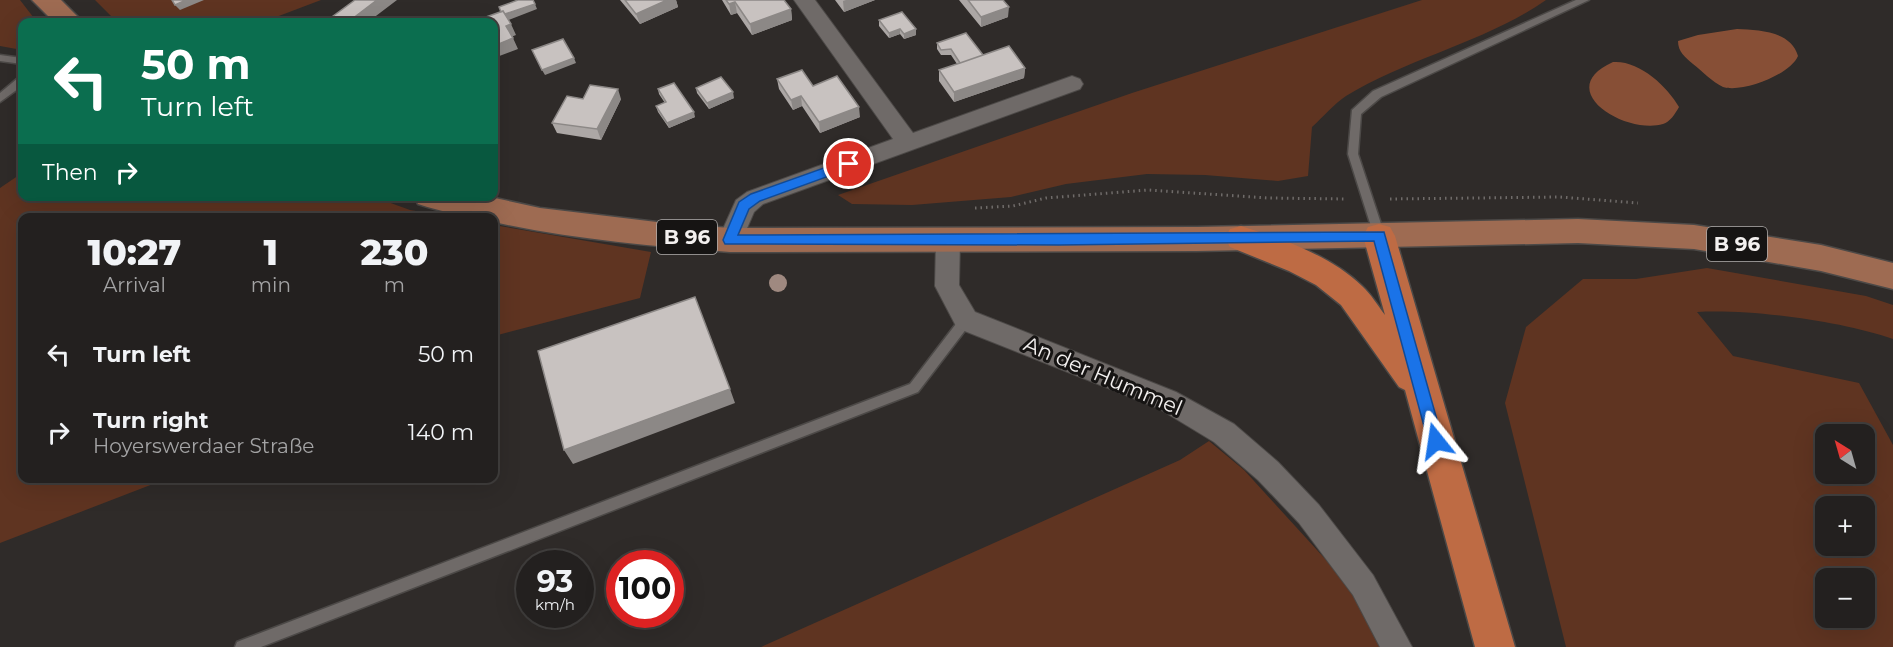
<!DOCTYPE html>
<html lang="en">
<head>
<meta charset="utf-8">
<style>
	:root { --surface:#23201f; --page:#2b2828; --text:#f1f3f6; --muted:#a3a3a4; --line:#403e3d }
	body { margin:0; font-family:Montserrat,sans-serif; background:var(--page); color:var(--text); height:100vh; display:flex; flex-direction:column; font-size:22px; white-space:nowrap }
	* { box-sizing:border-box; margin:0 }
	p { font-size:20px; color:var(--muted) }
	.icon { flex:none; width:33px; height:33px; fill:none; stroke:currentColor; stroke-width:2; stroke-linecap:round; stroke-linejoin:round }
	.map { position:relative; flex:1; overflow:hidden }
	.panel { position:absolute; left:18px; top:213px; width:480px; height:270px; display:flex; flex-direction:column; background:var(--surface); border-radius:12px; box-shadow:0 6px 24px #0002,0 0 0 2px var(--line) }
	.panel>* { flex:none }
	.top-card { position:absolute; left:18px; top:18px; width:480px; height:183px; border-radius:12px; box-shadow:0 6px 24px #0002,0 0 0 2px var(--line); background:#0b6e4f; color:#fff; overflow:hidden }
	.needle { width:39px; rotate:323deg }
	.fabs { position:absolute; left:1815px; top:424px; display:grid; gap:12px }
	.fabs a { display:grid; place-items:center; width:60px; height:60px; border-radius:12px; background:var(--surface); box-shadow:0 6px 24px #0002,0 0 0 2px var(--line); font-size:30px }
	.speed { position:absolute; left:516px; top:550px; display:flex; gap:12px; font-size:30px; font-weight:700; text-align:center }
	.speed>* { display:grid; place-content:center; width:78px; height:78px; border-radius:50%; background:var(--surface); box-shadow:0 6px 24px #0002,0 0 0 2px var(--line); line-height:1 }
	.speed small { font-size:15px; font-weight:400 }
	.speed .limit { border:9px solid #d22; background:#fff; color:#111 }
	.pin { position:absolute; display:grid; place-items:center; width:51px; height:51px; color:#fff; margin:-26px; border:3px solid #fff; border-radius:50%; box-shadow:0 2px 6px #0007 }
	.me { position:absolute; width:66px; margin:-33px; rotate:345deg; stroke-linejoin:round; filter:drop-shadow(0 0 4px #0008) }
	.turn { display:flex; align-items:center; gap:21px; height:126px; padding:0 24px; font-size:27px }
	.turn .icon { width:78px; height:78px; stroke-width:2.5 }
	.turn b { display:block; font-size:42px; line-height:51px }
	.then { display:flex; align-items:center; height:57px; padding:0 24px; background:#0003; gap:12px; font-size:22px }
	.eta { display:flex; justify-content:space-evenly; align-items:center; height:102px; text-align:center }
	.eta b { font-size:36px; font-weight:800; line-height:42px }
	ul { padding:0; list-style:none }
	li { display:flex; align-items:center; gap:18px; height:78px; padding:0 24px }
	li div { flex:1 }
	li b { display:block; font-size:22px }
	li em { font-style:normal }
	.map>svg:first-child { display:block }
	.green { fill:#5f3421; fill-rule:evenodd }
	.water { fill:#874f36 }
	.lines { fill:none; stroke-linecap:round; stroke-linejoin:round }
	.service-casing { stroke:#4c4947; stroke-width:3 }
	.minor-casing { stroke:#4c4947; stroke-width:2 }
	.primary-casing { stroke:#4c4947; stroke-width:3 }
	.motorway-casing { stroke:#4c4947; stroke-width:3 }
	.path { stroke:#6f6b69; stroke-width:3; stroke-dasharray:1.5 4; stroke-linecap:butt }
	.service { fill:#6f6a68; fill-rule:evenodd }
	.minor { fill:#6f6a68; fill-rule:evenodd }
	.primary { fill:#9e6b52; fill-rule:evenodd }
	.motorway { fill:#be6b44; fill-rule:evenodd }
	.tree { fill:#9f8980 }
	.wall { fill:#aca7a5 }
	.shaded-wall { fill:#8c8886 }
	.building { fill:#c8c2c0; stroke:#8c8886; stroke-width:1.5 }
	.route { fill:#1a73e8; stroke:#114b97; stroke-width:1.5 }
	.labels { text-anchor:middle; stroke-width:6; stroke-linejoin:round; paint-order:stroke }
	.shield { fill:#161413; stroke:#b1aead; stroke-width:1.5 }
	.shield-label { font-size:20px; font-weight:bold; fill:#f3f0ef }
	.street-label { font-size:21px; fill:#f3f0ef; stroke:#161413 }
</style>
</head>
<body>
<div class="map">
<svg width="1893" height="647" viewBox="0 0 1893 647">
	<rect width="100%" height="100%" fill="#2f2b29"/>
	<path class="green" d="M0,0h20l17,22h-15v28l-22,-4z
		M95,0h226l-58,22h-146z
		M1422,0h124c-60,42 -136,57 -200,96 -12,8 -23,21 -34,31l-4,49 -30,5 -73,-6 -58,-1 -81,10 -55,13 -99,8 -60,-1 -14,-9 294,-102z
		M22,173v23l352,1 36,13 42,7 -430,1v260l144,1 -166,64v-355z
		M494,225l157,27 -11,46 -146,38z
		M1707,268l159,28 27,9v34c-53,-18 -140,-30 -196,-27l36,44 126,27 34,62v202h-327l-61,-244 21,-76 57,-48h53zM1826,435h38v39h-38zM1826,507h38v39h-38zM1826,579h38v39h-38z
		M1209,441l35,29 104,114 36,63h-623l419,-187z"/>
	<path class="water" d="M1737,29c22,1 54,2 61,27 -8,19 -56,37 -75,31 -11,-5 -21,-16 -30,-23 -8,-7 -15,-12 -15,-23l20,-6z
		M1613,62c26,-2 54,24 66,45 -4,7 -9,15 -16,17 -37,11 -112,-34 -50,-62z"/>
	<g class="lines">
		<g class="service-casing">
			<path id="service" d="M1576,0h13l-208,97 -20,17 -3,40 27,82 -2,3h-8l-27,-85 4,-44 21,-19z
				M0,55l22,3v6l-22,-3z
				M18,78h4v8l-22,16v-9z
				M966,315l4,1 2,4 -2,4 -52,68 -657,255h-26l2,-5 5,-2 668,-256 52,-68z"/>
		</g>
		<g class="minor-casing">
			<path id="minor" d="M794,0h21l98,133 159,-57 8,3 3,5 -3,5 -317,115 -9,8 -15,35 -9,3 -9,-3 -3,-7 18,-40 11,-8 146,-53z
				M948,231l9,3 3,7 -1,44 16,27 201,80 58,32 44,38 41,43 54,70 39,72h-32l-27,-52 -54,-72 -41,-43 -44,-38 -56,-34 -201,-80 -22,-42 1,-45 3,-7z"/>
		</g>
		<g class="primary-casing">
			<path id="primary" d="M32,0h29l22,22h-29z
				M414,196h72l54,12 125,15 65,5 467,-1 381,-8 116,6 127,20 72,18v26l-72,-18 -127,-22 -116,-6 -381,8 -467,1c-79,-6 -159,-13 -236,-30v-4c-26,0 -51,-6 -76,-14z"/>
		</g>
		<g class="motorway-casing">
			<path id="motorway" d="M1379,224l11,3 5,9 120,411h-40l-70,-257 -6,-3 -58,-82 -25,-20 -27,-14 -59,-24 -5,-9 5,-9 11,-3c41,13 89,29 121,60 9,8 16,20 23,29l-22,-79 5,-9z"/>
		</g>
		<path class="path" d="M1390,199l170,-2 78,6
			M975,208l38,-2 33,-8 102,-8 120,8 79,1"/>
		<use href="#service" class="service"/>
		<use href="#minor" class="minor"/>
		<use href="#primary" class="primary"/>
		<use href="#motorway" class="motorway"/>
	</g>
	<circle class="tree" cx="778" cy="283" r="9"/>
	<path class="wall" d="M620,0h56l2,7 -38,17z
		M722,0h62l7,9 1,11 -40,15 -15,-22 -6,2z
		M835,0h40l-31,12z
		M959,0h44l5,17 -27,10z
		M879,20l37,15 -12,4 -4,-5 -11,4 -10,-12z
		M937,43l46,12 42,13 -1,10 -70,24 -15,-21v-11l18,-6 -6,-9h-10l-4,-6z
		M777,79l36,7 47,31 -40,16 -18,-27 -9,4 -14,-21z
		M696,88l38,10 -25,11 -12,-16z
		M658,89l37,28 -26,11 -11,-16 -2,-6 9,-3 -6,-9z
		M621,99l-20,41 -44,-7 -5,-10z"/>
	<path class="shaded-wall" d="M186,0h18l-24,10 -5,-5z
		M377,0h20l-29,22h-20z
		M667,0h9l2,7 -38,17 -4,-10z
		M846,0h29l-31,12 -1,-11z
		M735,2l2,11 -6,2 -2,-11z
		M535,4l2,5 -31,12 -3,-6z
		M1009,7l-1,10 -27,10v-10z
		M791,9l1,11 -40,15 -2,-11z
		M511,24l5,11 -5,2 -5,-11z
		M900,29v5l-11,4v-5z
		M916,29v6l-12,4v-5z
		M513,38l5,11 -24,9v-12z
		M574,58l2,5 -31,12 -3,-5z
		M1025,68l-1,10 -70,24v-10z
		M618,89l3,10 -20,41 -4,-11z
		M733,92l1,6 -25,11 -2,-6z
		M801,96l1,10 -9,4 -2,-10z
		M859,107l1,10 -40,16 -1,-11z
		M694,112l1,5 -26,11 -2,-5z
		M730,389l5,14 -162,61 -9,-14z"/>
	<path class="building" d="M172,0h14l-11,5z
		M355,0h22l-29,22h-23z
		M518,0h15l2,4 -30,10 -2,-3 -2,1 -2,-5z
		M625,0h42l-31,14z
		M726,0h58l7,9 -41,15 -15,-22 -6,2z
		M968,0h35l6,7 -28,10z
		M503,11l8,13 -5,2 7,12 -19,8v-24h-22z
		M902,12l14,17 -12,5 -4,-5 -11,4 -10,-13z
		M966,33l17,22 -23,8 -9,-14 -10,1 -4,-7z
		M563,39l11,19 -32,12 -10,-20z
		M1009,46l16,22 -71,24 -15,-22 24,-8z
		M802,70l11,16 24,-10 22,31 -40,15 -18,-26 -10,4 -14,-21z
		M721,77l12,15 -26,11 -11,-15z
		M674,83l20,29 -27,11 -11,-17 10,-4 -8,-13z
		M590,85l28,4 -21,40 -45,-6 15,-27 16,3z
		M695,297l35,92 -166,61 -26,-99z"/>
	<path class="route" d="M849,159l7,5 -2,3 -94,34 -11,8 -11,26 646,-3 59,209 -2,5 -5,2 -5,-2 -3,-5 -54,-200 -315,4 -334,-1 -2,-4 16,-38 12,-8z"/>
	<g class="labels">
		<g class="shield">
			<rect x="657" y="220" width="60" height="34" rx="4.5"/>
			<rect x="1707" y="227" width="60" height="34" rx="4.5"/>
		</g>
		<g class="shield-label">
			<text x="687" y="244">B 96</text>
			<text x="1737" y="251">B 96</text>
		</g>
		<g class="street-label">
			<text transform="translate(1103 376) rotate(23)" y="7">An der Hummel</text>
		</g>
	</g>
</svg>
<div class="fabs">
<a><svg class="needle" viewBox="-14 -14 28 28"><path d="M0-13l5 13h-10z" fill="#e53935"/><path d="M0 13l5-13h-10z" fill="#a3a3a4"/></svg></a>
<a>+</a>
<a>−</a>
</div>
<div class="speed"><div>93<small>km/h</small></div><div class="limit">100</div></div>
<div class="pin" style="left:849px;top:164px;background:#d93025"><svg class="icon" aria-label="arrive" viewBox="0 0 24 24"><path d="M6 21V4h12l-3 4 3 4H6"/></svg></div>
<svg class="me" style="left:1436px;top:441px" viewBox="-20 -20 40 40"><path d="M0-17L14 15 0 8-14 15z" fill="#1a73e8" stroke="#fff" stroke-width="4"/></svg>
<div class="top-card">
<div class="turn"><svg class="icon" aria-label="left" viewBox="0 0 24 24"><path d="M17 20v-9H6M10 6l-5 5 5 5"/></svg><div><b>50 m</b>Turn left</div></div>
<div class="then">Then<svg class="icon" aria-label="right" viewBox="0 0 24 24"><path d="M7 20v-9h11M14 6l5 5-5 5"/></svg></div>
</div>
<section class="panel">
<div class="eta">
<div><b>10:27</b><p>Arrival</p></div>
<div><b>1</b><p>min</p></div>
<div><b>230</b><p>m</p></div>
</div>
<ul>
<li><svg class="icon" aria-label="left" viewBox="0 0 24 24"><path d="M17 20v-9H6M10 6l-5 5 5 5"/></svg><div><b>Turn left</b></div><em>50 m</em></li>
<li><svg class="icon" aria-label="right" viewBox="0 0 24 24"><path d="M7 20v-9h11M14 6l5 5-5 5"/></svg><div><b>Turn right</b><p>Hoyerswerdaer Straße</p></div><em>140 m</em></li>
</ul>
</section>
</div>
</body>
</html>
